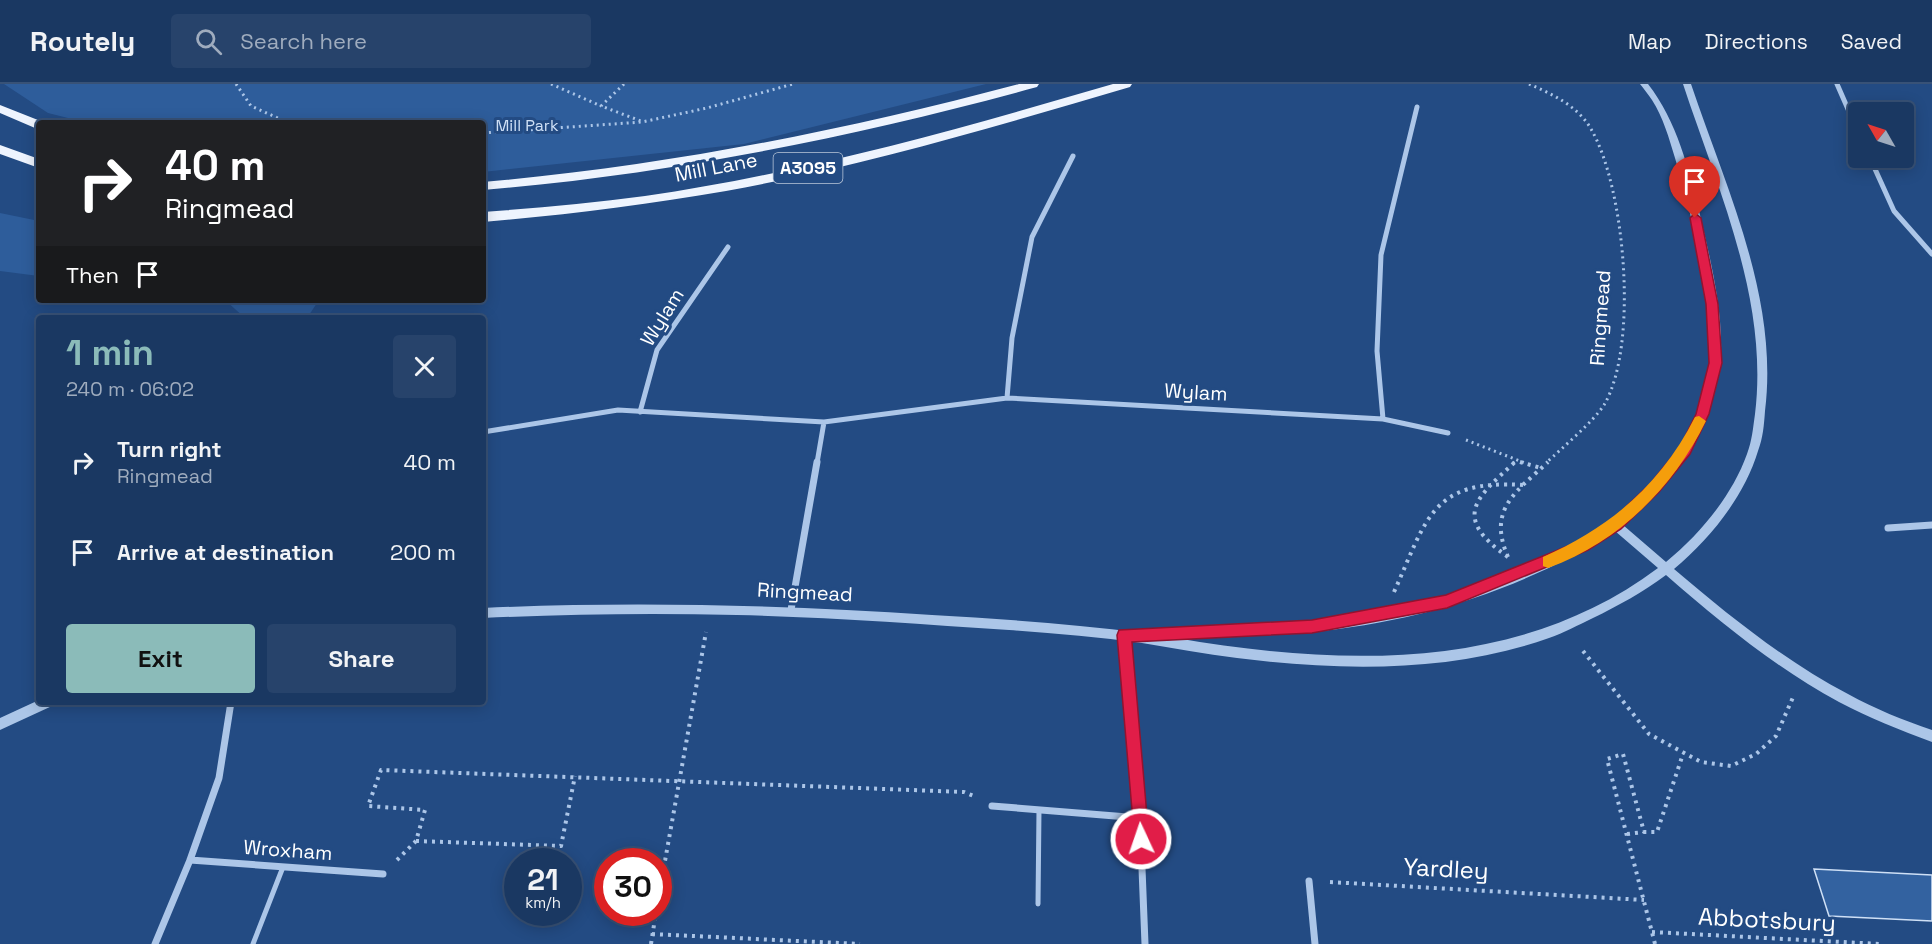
<!DOCTYPE html>
<html lang="en">
<head>
<meta charset="utf-8">
<style>
	:root { --surface:#1a3862; --page:#27436b; --text:#f1f3f6; --muted:#9facbe; --line:#385277; --accent:#8bbbb9 }
	body { margin:0; font-family:"Space Grotesk",sans-serif; background:var(--page); color:var(--text); height:100vh; display:flex; flex-direction:column; font-size:22px; white-space:nowrap }
	* { box-sizing:border-box; margin:0 }
	p { font-size:20px; color:var(--muted) }
	.icon { flex:none; width:33px; height:33px; fill:none; stroke:currentColor; stroke-width:2; stroke-linecap:round; stroke-linejoin:round }
	.map { position:relative; flex:1; overflow:hidden }
	.side { position:absolute; left:36px; top:231px; width:450px; height:390px; display:flex; flex-direction:column; background:var(--surface); border-radius:6px; box-shadow:0 3px 15px #0003,0 0 0 2px var(--line) }
	.side>* { flex:none }
	.banner { position:absolute; left:36px; top:36px; width:450px; height:183px; border-radius:6px; box-shadow:0 3px 15px #0003,0 0 0 2px var(--line); background:#202124; color:#fff; overflow:hidden }
	.needle { width:39px; rotate:309deg }
	.fabs { position:absolute; left:1848px; top:18px; display:grid; gap:12px }
	.fabs a { display:grid; place-items:center; width:66px; height:66px; border-radius:6px; background:var(--surface); box-shadow:0 3px 15px #0003,0 0 0 2px var(--line); font-size:30px }
	.speed { position:absolute; left:504px; top:764px; display:flex; gap:12px; font-size:30px; font-weight:700; text-align:center }
	.speed>* { display:grid; place-content:center; width:78px; height:78px; border-radius:50%; background:var(--surface); box-shadow:0 3px 15px #0003,0 0 0 2px var(--line); line-height:1 }
	.speed small { font-size:15px; font-weight:400 }
	.speed .limit { border:9px solid #d22; background:#fff; color:#111 }
	.pin { position:absolute; display:grid; place-items:center; width:51px; height:51px; color:#fff; margin:-62px -26px; border-radius:50% 50% 50% 0; rotate:-45deg; box-shadow:0 0 6px #0007 }
	.pin .icon { rotate:45deg }
	.me { position:absolute; width:66px; margin:-33px; rotate:357deg; stroke-linejoin:round; filter:drop-shadow(0 0 4px #0008) }
	.turn { display:flex; align-items:center; gap:21px; height:126px; padding:0 30px; font-size:27px }
	.turn .icon { width:78px; height:78px; stroke-width:2.5 }
	.turn b { display:block; font-size:42px; line-height:51px }
	.then { display:flex; align-items:center; height:57px; padding:0 30px; background:#0003; gap:12px; font-size:22px }
	.round { display:grid; place-items:center; flex:none; width:63px; height:63px; border-radius:6px; background:var(--page) }
	.head { display:flex; align-items:center; justify-content:space-between; height:102px; padding:0 30px }
	h1 { font-size:36px; font-weight:700; line-height:45px; color:var(--accent) }
	.primary-button { display:flex; gap:12px; margin-top:auto; padding:12px 30px }
	.primary-button a { flex:1; height:69px; border-radius:6px; background:var(--accent); color:#111; font-size:24px; font-weight:700; line-height:69px; text-align:center }
	.primary-button a+a { background:var(--page); color:var(--text) }
	ul { padding:0; list-style:none }
	li { display:flex; align-items:center; gap:18px; height:90px; padding:0 30px }
	li div { flex:1 }
	li b { display:block; font-size:22px }
	li em { font-style:normal }
	header { display:flex; align-items:center; gap:36px; box-sizing:border-box; height:84px; padding:0 30px; background:var(--surface); border-bottom:2px solid var(--line) }
	header strong { font-size:28px }
	nav { display:flex; gap:33px; margin-inline-start:auto; font-size:21px }
	.search { width:420px; height:54px; background:var(--page); display:flex; align-items:center; gap:15px; box-sizing:border-box; padding:0 21px; border-radius:6px; color:var(--muted); font-size:22px }
	.map>svg:first-child { display:block }
	.green { fill:#2e5d9b }
	.building { fill:#3362a0; stroke:#cfe0f6; stroke-width:1.5 }
	.lines { fill:none; stroke-linecap:round; stroke-linejoin:round }
	.path-far1 { stroke:#acc6e8; stroke-width:3; stroke-dasharray:2 4; stroke-linecap:butt }
	.path { stroke:#acc6e8; stroke-width:4; stroke-dasharray:3 5; stroke-linecap:butt }
	.service { stroke:#acc6e8; stroke-width:5 }
	.minor-far1 { stroke:#acc6e8; stroke-width:5 }
	.minor { stroke:#acc6e8; stroke-width:7 }
	.tertiary { fill:#acc6e8; fill-rule:evenodd }
	.primary { fill:#eef4fe; fill-rule:evenodd }
	.route { fill:#e11d48; stroke:#92132f; stroke-width:1.5 }
	.slow { fill:#f59e0b }
	.labels { text-anchor:middle; stroke-width:6; stroke-linejoin:round; paint-order:stroke }
	.far-park-label { font-size:16px; fill:#cfe0f6; stroke:#234b83 }
	.shield { fill:#234b83; stroke:#bdc9da; stroke-width:1.5 }
	.shield-label { font-size:18px; font-weight:bold; fill:#fff }
	.street-label { font-size:20px; fill:#fff; stroke:#234b83 }
	.near-street-label { font-size:24px; fill:#fff; stroke:#234b83 }
</style>
</head>
<body>
<header>
<strong>Routely</strong>
<div class="search"><svg class="icon" aria-label="search" viewBox="0 0 24 24"><circle cx="10" cy="10" r="6"/><path d="M15 15l6 6"/></svg>Search here</div>
<nav><a>Map</a><a>Directions</a><a>Saved</a></nav>
</header>
<div class="map">
<svg width="1932" height="860" viewBox="0 0 1932 860">
	<rect width="100%" height="100%" fill="#234b83"/>
	<path class="green" d="M4,0h982l-242,60 -261,28v-49h-395l-40,-10z
		M0,129l39,8v55l-39,-5z
		M225,216h94l-12,18h-62z"/>
	<path class="building" d="M1814,785l118,6v46l-103,-5z"/>
	<g class="lines">
		<path class="path-far1" d="M236,0l15,22 38,17
			M551,0l50,22
			M624,0l-23,22 40,15
			M1529,0c23,10 49,22 62,45 34,58 48,217 13,276 -11,17 -42,43 -58,58
			M483,49l159,-11 65,-14 86,-24
			M1466,356l59,23
			M1513,379l3,-2"/>
		<path class="path" d="M1520,378l21,6
			M1508,473c-21,-48 8,-65 40,-95
			M1508,473c-57,-40 -32,-59 7,-95
			M1394,508c33,-73 37,-113 129,-107
			M1583,567l66,83 52,28 30,4 25,-12 20,-18 18,-41
			M1627,750l17,-2
			M416,757l145,5 14,-70
			M397,776l19,-19 9,-31 -57,-4 13,-36 583,22 12,5
			M1330,798l314,18
			M658,816l48,-268
			M1652,848l228,12
			M652,850l208,10
			M651,860l5,-32
			M1655,860l-48,-185 16,-5 21,78h13l26,-78"/>
		<path class="service" d="M1038,820l1,-94
			M253,860l30,-77"/>
		<path class="minor-far1" d="M1837,0l21,48
			M1870,74l24,53 38,43
			M1007,314l5,-60 20,-101 41,-81
			M640,328l17,-62 71,-103
			M1383,335l-6,-68 4,-96 36,-148
			M483,348l135,-22 206,12 183,-24 376,21 65,14
			M817,379l7,-41"/>
		<path class="minor" d="M1888,444l44,-3
			M791,526l26,-148
			M1124,551l16,183 5,126
			M992,722l148,12
			M190,776l193,14
			M1309,797l6,63
			M155,860l35,-84 29,-82 12,-76"/>
		<path class="tertiary" d="M1640,0h8c29,37 41,86 52,131 10,43 22,91 21,135 -2,70 -46,133 -98,175l43,37c34,-28 66,-66 81,-108 5,-13 6,-26 8,-40 14,-114 -37,-224 -72,-330h8c35,104 88,214 74,327 -1,14 -2,27 -7,40 -14,46 -48,88 -84,118 54,46 111,92 174,125 27,15 55,26 84,36v12c-32,-12 -63,-24 -93,-40 -63,-34 -119,-80 -173,-127 -23,17 -48,31 -73,43 -15,7 -29,15 -44,20 -99,35 -209,33 -312,20 -32,-4 -63,-10 -95,-15 -44,-6 -89,-10 -133,-13 -90,-6 -181,-13 -272,-15 -85,-2 -169,-1 -254,3v-10c151,-7 298,-3 449,7 70,4 141,9 212,18l1,-3 4,-1c66,-2 133,-2 199,-12 143,-22 341,-86 362,-254 4,-29 -2,-59 -7,-87 -7,-40 -16,-79 -28,-118 -6,-20 -12,-41 -23,-58 -4,-6 -8,-11 -12,-16zM1615,447l43,37c-140,105 -318,98 -482,70 45,-1 89,-2 133,-6 107,-9 216,-43 306,-101z
			M39,616v2h15l-2,4 -52,24v-12z"/>
		<path class="primary" d="M1019,0h20l-2,3c-183,50 -365,87 -554,103v-8c182,-16 359,-51 536,-98z
			M1113,0h19l-2,3c-133,39 -267,79 -404,104 -81,14 -161,24 -243,31v-10c54,-4 108,-9 162,-16 159,-23 314,-67 468,-112z
			M0,21l43,17 1,1h-5v6l-4,-1 -35,-15z
			M0,61l39,14v9l-39,-14z"/>
	</g>
	<path class="route" d="M1695,129l6,5 17,86 4,59 -13,51 -19,40 -31,38 -38,37 -33,21 -141,58 -135,25 -180,9 17,197 -3,6 -5,2 -6,-2 -18,-210 2,-5 193,-10 134,-25 132,-53 33,-21 39,-37 30,-37 16,-33 13,-51 -3,-59 -16,-86z"/>
	<path class="slow" d="M1699,332l7,5c-33,67 -87,121 -158,147l-5,-2v-9c68,-30 118,-73 152,-140z"/>
	<g class="labels">
		<g class="far-park-label">
			<text x="527" y="47">Mill Park</text>
		</g>
		<rect class="shield" x="773.5" y="69" width="69" height="30" rx="4.5"/>
		<g class="shield-label">
			<text x="808" y="90">A3095</text>
		</g>
		<g class="street-label">
			<text transform="translate(716 83) rotate(-11)" y="7">Mill Lane</text>
			<text transform="translate(662 233) rotate(-58)" y="7">Wylam</text>
			<text transform="translate(1600 234) rotate(-86)" y="7">Ringmead</text>
			<text transform="translate(1196 308) rotate(3)" y="7">Wylam</text>
			<text transform="translate(805 508) rotate(3)" y="7">Ringmead</text>
			<text transform="translate(288 766) rotate(4)" y="7">Wroxham</text>
		</g>
		<g class="near-street-label">
			<text transform="translate(1446 785) rotate(3)" y="8">Yardley</text>
			<text transform="translate(1767 836) rotate(3)" y="8">Abbotsbury</text>
		</g>
	</g>
</svg>
<div class="fabs">
<a><svg class="needle" viewBox="-14 -14 28 28"><path d="M0-13l5 13h-10z" fill="#e53935"/><path d="M0 13l5-13h-10z" fill="#9facbe"/></svg></a>
</div>
<div class="speed"><div>21<small>km/h</small></div><div class="limit">30</div></div>
<div class="pin" style="left:1695px;top:134px;background:#d93025"><svg class="icon" aria-label="arrive" viewBox="0 0 24 24"><path d="M6 21V4h12l-3 4 3 4H6"/></svg></div>
<svg class="me" style="left:1141px;top:755px" viewBox="-20 -20 40 40"><circle r="17" fill="#e11d48" stroke="#fff" stroke-width="3"/><path d="M0-11L8 9 0 5-8 9z" fill="#fff"/></svg>
<div class="banner">
<div class="turn"><svg class="icon" aria-label="right" viewBox="0 0 24 24"><path d="M7 20v-9h11M14 6l5 5-5 5"/></svg><div><b>40 m</b>Ringmead</div></div>
<div class="then">Then<svg class="icon" aria-label="arrive" viewBox="0 0 24 24"><path d="M6 21V4h12l-3 4 3 4H6"/></svg></div>
</div>
<section class="side">
<div class="head"><div><h1>1 min</h1><p>240 m · 06:02</p></div><a class="round"><svg class="icon" aria-label="close" viewBox="0 0 24 24"><path d="M6 6l12 12M18 6L6 18"/></svg></a></div>
<ul>
<li><svg class="icon" aria-label="right" viewBox="0 0 24 24"><path d="M7 20v-9h11M14 6l5 5-5 5"/></svg><div><b>Turn right</b><p>Ringmead</p></div><em>40 m</em></li>
<li><svg class="icon" aria-label="arrive" viewBox="0 0 24 24"><path d="M6 21V4h12l-3 4 3 4H6"/></svg><div><b>Arrive at destination</b></div><em>200 m</em></li>
</ul>
<div class="primary-button"><a>Exit</a><a>Share</a></div>
</section>
</div>
</body>
</html>
